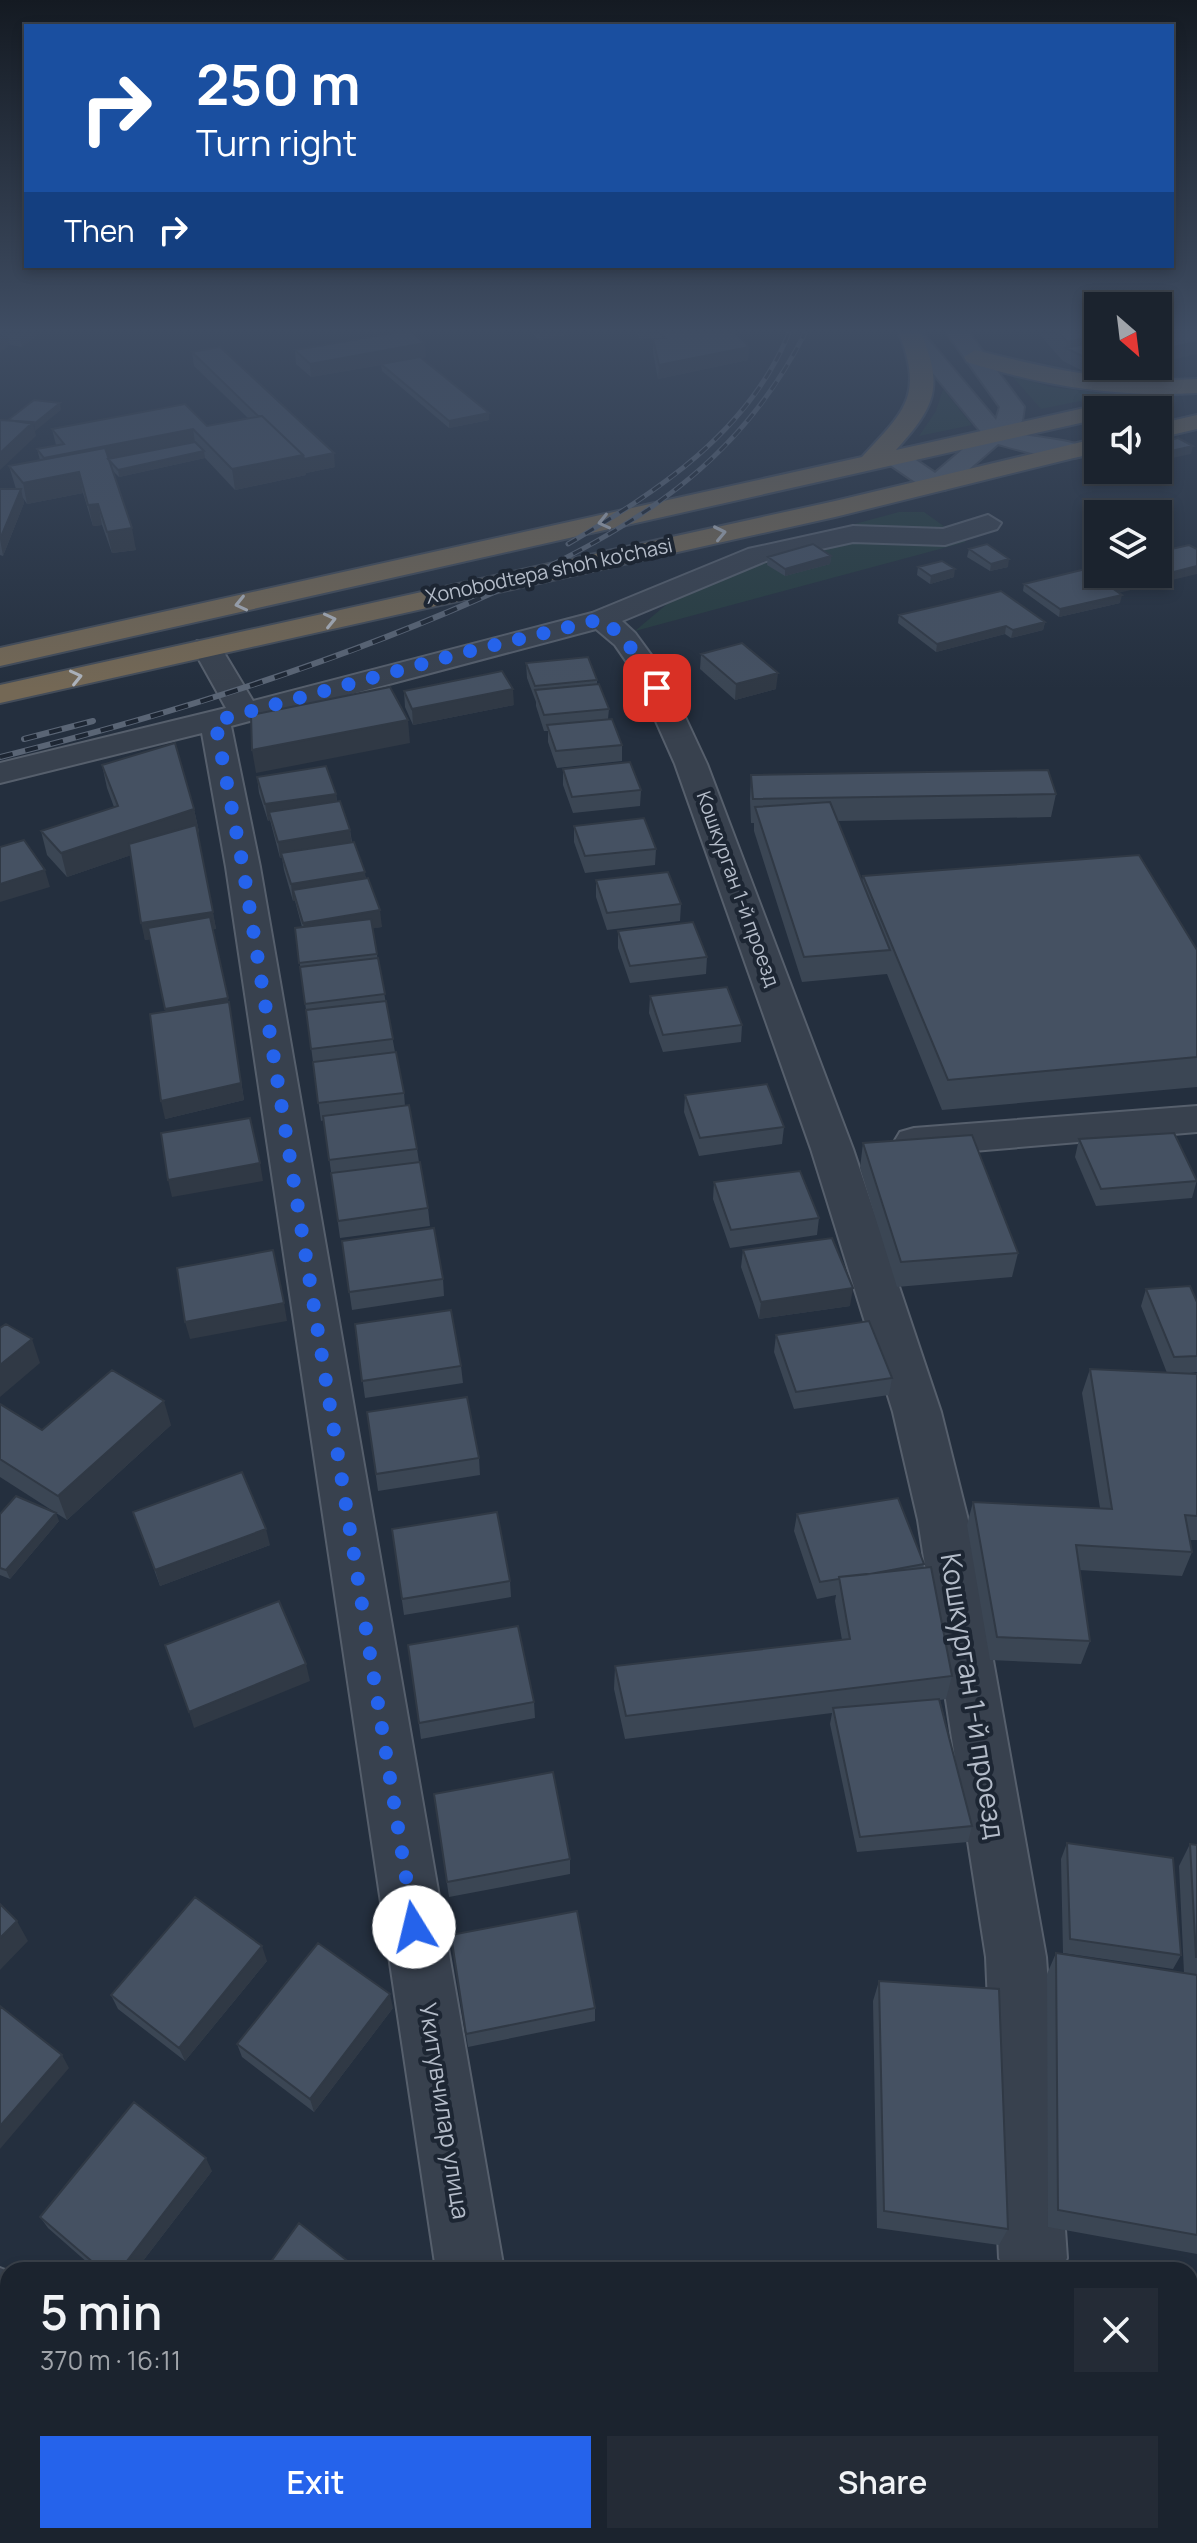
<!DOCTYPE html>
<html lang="en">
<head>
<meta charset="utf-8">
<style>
	:root { --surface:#1b232e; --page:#242b36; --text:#f1f3f6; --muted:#a0a4aa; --line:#39404a; --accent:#2563eb }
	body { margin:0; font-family:Manrope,sans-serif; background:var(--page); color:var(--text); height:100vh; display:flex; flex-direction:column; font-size:30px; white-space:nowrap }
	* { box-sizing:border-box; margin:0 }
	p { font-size:26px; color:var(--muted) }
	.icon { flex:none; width:44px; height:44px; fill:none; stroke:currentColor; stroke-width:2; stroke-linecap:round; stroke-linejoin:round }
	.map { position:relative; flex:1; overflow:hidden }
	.details { position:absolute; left:0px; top:2262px; width:1198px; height:282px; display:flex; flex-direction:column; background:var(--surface); border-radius:24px 24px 0 0; box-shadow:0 4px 12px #0003,0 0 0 2px var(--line) }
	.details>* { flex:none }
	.guide { position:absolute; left:24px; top:24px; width:1150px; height:244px; border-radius:0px; box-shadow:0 4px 12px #0003,0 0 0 2px var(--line); background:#1a4fa0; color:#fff; overflow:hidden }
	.needle { width:52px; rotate:152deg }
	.fabs { position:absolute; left:1084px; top:292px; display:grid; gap:16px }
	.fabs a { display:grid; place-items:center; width:88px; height:88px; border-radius:0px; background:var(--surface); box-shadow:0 4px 12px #0003,0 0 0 2px var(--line); font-size:40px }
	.pin { position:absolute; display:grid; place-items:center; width:68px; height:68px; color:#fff; margin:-34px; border-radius:16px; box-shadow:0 4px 12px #0006 }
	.me { position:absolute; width:88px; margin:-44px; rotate:351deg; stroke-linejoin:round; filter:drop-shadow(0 0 6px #0008) }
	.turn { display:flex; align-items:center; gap:28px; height:168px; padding:0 40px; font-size:36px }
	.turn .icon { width:104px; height:104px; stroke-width:2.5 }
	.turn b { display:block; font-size:56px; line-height:68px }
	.then { display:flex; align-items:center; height:76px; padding:0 40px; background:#0003; gap:16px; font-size:30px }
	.round { display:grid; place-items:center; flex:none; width:84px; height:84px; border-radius:0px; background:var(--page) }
	.head { display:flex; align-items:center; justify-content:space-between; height:136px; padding:0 40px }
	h1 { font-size:48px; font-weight:600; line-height:60px }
	.primary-button { display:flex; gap:16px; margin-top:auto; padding:16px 40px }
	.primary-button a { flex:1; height:92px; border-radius:0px; background:var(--accent); color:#fff; font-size:32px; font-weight:600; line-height:92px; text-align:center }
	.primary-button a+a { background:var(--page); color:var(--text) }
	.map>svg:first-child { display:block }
	.green { fill:#263c3f }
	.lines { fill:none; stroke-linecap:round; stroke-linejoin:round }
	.minor-casing { stroke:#565f6c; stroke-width:4 }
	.major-casing { stroke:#414a57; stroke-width:4 }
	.highway-casing { stroke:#434c59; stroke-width:4 }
	.minor { fill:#38414e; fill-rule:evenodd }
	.major { fill:#56606e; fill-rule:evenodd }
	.highway { fill:#746855; fill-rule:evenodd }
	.rail-far1-casing { stroke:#5a6575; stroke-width:5 }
	.rail-casing { stroke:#5a6575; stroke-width:6 }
	.rail-far1 { stroke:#1d2633; stroke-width:3; stroke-dasharray:10; stroke-linecap:butt }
	.rail { stroke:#1d2633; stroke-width:4; stroke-dasharray:13; stroke-linecap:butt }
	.wall { fill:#3b4654 }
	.shaded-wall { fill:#303945 }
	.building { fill:#455162; stroke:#303945; stroke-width:2 }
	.oneway { stroke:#aeb4bd }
	.route { stroke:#2563eb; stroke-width:14; stroke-dasharray:0 25.2 }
	.labels { text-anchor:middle; stroke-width:8; stroke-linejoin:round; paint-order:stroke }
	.far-street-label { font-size:20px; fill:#b4bcc9; stroke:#1d2633 }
	.street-label { font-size:24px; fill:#b4bcc9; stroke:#1d2633 }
	.near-street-label { font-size:28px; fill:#b4bcc9; stroke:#1d2633 }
</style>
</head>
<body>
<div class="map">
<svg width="1197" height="2543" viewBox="0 0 1197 2543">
	<rect width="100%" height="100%" fill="#242f3e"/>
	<path class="green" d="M1011,375l39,12 63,7 -72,15z
		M943,389l29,36 -53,11 17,-25z
		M899,512h25l42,30 -331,89 83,-70z"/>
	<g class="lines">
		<g class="minor-casing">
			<path id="minor" d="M988,515l13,8 -4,6 -52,16 -92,-3 -87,19 -144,60 13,12 30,41 42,90 146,385 88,263 27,108 78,437 21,301 -5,12h-58l-5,-12 -13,-301 -68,-437 -25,-108 -82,-263 -136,-385 -40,-90 -20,-29 -19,-16 -365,97 29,141 244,1403h-68l-210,-1403 -24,-134 -202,50v-20l226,-55 -34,-61 5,-6h20l36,60 339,-88 156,-64 105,-23 90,3z
				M1197,1106v26l-283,24 -14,-4 -6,-10 6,-10 14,-4z
				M0,2268l8,3v71l-8,-3z
				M263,2536h143l-3,7h-137z"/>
		</g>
		<g class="major-casing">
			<path id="major" d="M900,333h23l73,87 4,-13 -53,-74h22l55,74 -2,14 -10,11c17,6 70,8 78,19 -12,17 -74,-2 -92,-7l-53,46h-18l-41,-28 -3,-5 3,-5h18l31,21 47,-40z"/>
		</g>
		<g class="highway-casing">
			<path id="highway" d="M899,333h22c23,55 14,74 -25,117l202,-45 10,5h-10v9l-1098,247v-18l862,-191c42,-46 62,-60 37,-124z
				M975,350c81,20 137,34 222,29v14c-80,5 -154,-7 -230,-31l-3,-5z
				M1197,415v14l-39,9v-14z
				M1098,438v14l-263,65 -835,186v-18l835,-184z"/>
		</g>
		<use href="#minor" class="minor"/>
		<use href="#major" class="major"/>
		<use href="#highway" class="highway"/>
		<g class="rail-far1-casing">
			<path id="rail-far1" d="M568,544c90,-53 180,-111 221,-211
				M501,589c131,-60 237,-123 304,-256"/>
		</g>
		<g class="rail-casing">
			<path id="rail" d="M24,739l69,-18
				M0,757c173,-43 343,-96 505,-170"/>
		</g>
		<use href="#rail-far1" class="rail-far1"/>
		<use href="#rail" class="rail"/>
	</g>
	<path class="wall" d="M0,333h40l-18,14 -12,-2z
		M531,333h43l-34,7z
		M637,333h99l13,14 -1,13 -90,19 -5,-26v-13l-2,-3 -11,3z
		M1038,333h60v33h46l-49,11 -32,-16z
		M295,350l131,7 -5,1 68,55v7l-40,8 -67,-57 -1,-6 -70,12 -15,-13z
		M192,352l143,115 -29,6v2l-71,15 -30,-32 -86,19 -7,-7 24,80 -24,3 -10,-28 -9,1 -10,-33 -56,11 -4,-6 1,5 -21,53 -3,-1v-66h16l-7,-23 31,-6 -3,-11 19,-4 -4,-16 155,-3 41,-8 -54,-52z
		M969,549l39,18 -18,4 -23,-14z
		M831,556l-1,8 -45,12 -18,-11 1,-8z
		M918,567l36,10 -24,7 -13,-9z
		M1024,584l95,9 1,10 -61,14 -36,-26z
		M899,615l146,7 -2,8 -32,8 -6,-4 -69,18 -38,-29z
		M701,654l75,35 -41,11 -35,-31z
		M526,663l71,17v4l12,25 -1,10 14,26v16l-65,7 -9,-26v-11h-4l-8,-25v-4l-9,-24z
		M404,691l110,14 -101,20 -8,-18z
		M102,765l92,44 5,23 -2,1 19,96h-3l18,86 13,85 -79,19 1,-108 -16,-72 -5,1 -14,-85 -64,22 -20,-22 -6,-24 73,-24 -7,-19z
		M563,769l78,21 -1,16 -67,7 -10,-28z
		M751,775l305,19 -5,23 -213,4 24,60 1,-5 334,74v137l-255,23 -55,-136 -85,8 -48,-151v-8h-3l-1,-24z
		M257,777l79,17 1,8 13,28 2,12 14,36 16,49 -10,1 23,124 9,41 1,13 12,43 2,13 9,46 2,18 -90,12 -16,-118 -3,1 -26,-193 7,-1 -7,-26h-2l-9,-31 -2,-12h-2l-10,-38 -2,1 -9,-28z
		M574,826l82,23 -1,16 -70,8 -11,-31z
		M596,880l85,24 -1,17 -73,9 -11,-33z
		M618,931l89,26 -1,17 -76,9 -12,-35z
		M650,996l92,29 -1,17 -78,10 -14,-39z
		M685,1095l99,32 -2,17 -83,12 -15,-44z
		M1079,1139l118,41 -5,18 -96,8 -21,-49z
		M863,1143l155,110 -6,24 -115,10 -37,-119z
		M714,1182l105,36 -2,17 -87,13 -17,-49z
		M342,1241l101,38 1,17 -92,14z
		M743,1250l107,56 -91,13 -18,-52z
		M1146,1289l51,13v70l-14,2 14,2v164h-7l2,12 -10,24 -103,-6 11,71 -9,23 -91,-4 -23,-135 6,-23 127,6 -18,-115 8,-24 77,4 -26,-67z
		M355,1324l106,42 2,17 -98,15z
		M776,1335l116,43 -3,17 -95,14 -20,-57z
		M0,1404l42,26 129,-5 -104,95 -67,-43z
		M367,1412l112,46 1,17 -102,16z
		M133,1512l137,33 -110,41z
		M0,1514l59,7 -49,58 -10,-4z
		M797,1514l127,50 -1,4 29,108 -6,23 -6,1 32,126 -4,16 -111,10 -27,-128 2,-11 -207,26 -11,-50 1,-23 227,-26 -7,-39 1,-6 -19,4 -23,-68z
		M392,1529l118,52 1,16 -107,18z
		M408,1645l126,57 1,16 -114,21z
		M434,1794l136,65v15l-121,23z
		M1067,1843l114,112 -8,14 -110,-16 -2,-94z
		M1190,1844l7,1v409l-149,-27 -1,-253 9,-21 128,20 -5,-107z
		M451,1935l144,73v13l-127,26z
		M267,1961l-82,100 -67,-52 -7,-14z
		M879,1981l129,248 -9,16 -122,-17 -4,-227z
		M393,2008l-79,104 -72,-55 -5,-13z
		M212,2171l-76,99h-40l-48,-42 -8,-11z"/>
	<path class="shaded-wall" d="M6,333h1l3,12 -10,7v-15z
		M19,333h21l-18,14z
		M540,333h34l-34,7z
		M640,333h11v4l-11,3z
		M1098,335v18l-32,-5 -3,13 4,-19z
		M1197,342v12l-39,9v-13z
		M425,343l1,14 -115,20 -1,-13z
		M749,347l-1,13 -90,19 1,-14z
		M1098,364v2h46l-49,11z
		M60,403l1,7 -26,21 -1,-7z
		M489,413v7l-40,8v-7z
		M33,422l3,14 -36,34v-17z
		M193,429l3,20 -88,10 -60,19 -4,-20z
		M1193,446l-2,8 -33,7v-7z
		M204,451l1,7 -86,19 -1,-7z
		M334,453l1,14 -29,6v2l-71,15 -3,-21 71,-14z
		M79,472l4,21 -56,11 -4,-21z
		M21,489l3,14 -21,53 -3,-17z
		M98,504l4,21 -9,1 -5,-21z
		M132,528l4,22 -24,3 -5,-21z
		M831,556l-1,8 -45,12v-7z
		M1009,559l-1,8 -18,4 1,-7z
		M1197,566v8l-87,21 2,-7z
		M955,569l-1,8 -24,7 1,-8z
		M1122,595l-2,8 -61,14 1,-8z
		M1045,622l-2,8 -32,8 2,-8z
		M1006,626l-1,8 -69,18 1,-8z
		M778,673l-2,16 -41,11 1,-16z
		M513,689l1,16 -101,20 -1,-16z
		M408,720l2,23 -154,30 -4,-23z
		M336,794l2,16 -69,2 1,8 -2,1 -3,-17z
		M194,809l5,23 -132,45 -6,-24z
		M350,830l2,17 -71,6 1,5h-2l-2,-16z
		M45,870l5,17 -50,15v-18z
		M365,872l2,17 -74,1 2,11h-2l-2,-17z
		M380,910l2,17 -76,12 -3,-16z
		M213,912l3,17 -71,11 -4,-17z
		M228,998l16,102 -79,19 -4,-18 8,-75 -4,-17z
		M260,1163l3,18 -91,16 -4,-17z
		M853,1288l-3,18 -91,13 2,-17z
		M284,1303l3,18 -97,18 -5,-17z
		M32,1339l8,24 -40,34v-32z
		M164,1401l7,24 -104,95 -9,-24z
		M56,1513l3,8 -49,58 -4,-9z
		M266,1529l4,16 -110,41 -5,-16z
		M306,1664l4,17 -116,47 -5,-16z
		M17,1921l11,20 -28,29v-32z
		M262,1946l5,15 -82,100 -6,-13z
		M390,1994l3,14 -79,104 -4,-13z
		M62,2055l7,13 -69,81v-23z
		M206,2158l6,13 -76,99h-16z
		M86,2537l7,6h-11z"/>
	<path class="building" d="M394,333h18l13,10 -115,21 -15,-14z
		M661,333h75l13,14 -90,18 -6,-26 13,-1z
		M1059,333h39v2l-31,7z
		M1158,333h39v9l-39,8z
		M1098,341v23l-32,-16z
		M220,347l114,106 -30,6 -1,-4 -41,-39h-4l-66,-64z
		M420,357l69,56 -40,8 -68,-57z
		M34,400l26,3 -26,21 -26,-4z
		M185,404l22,22 55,-10 41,39 -71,14 -39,-40 -149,29 -7,-9 27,-5 -12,-15z
		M0,420l33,2 -33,31z
		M1178,438l15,8 -35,8v-11z
		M195,442l9,9 -86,19 -10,-11z
		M105,448l27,80 -25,4 -9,-28 -10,1 -9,-33 -56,11 -14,-17z
		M0,489h21l-21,50z
		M813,544l18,12 -46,13 -17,-12z
		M987,544l22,15 -18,5 -22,-15z
		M1189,545l8,4v17l-85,22 10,7 -62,14 -36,-25 74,-18v8h60v-22z
		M942,561l13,8 -24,7 -13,-9z
		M1001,591l44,31 -32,8 -7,-4 -69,18 -38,-29z
		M742,643l36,30 -42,11 -35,-30z
		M588,657l9,23 -62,6 -9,-23z
		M502,671l11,18 -101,20 -8,-18z
		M599,684l10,25 -65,6 -9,-25z
		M390,687l18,33 -156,30 -1,-35z
		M612,719l10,26 -66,6 -9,-26z
		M175,743l19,66 -133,44 -20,-22 77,-25 -16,-41z
		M630,762l11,28 -69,7 -9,-28z
		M326,766l10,28 -71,10 -8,-27z
		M1048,770l8,24 -303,5 -2,-24z
		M340,801l10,29 -72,12 -9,-30z
		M830,802l60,148 -86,7 -49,-150z
		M644,818l12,31 -71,7 -11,-30z
		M196,825l17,87 -72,11 -12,-79z
		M24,840l21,30 -45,14v-37z
		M354,842l11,30 -74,12 -10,-31z
		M1139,855l58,95v107l-249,23 -85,-204z
		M668,872l13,32 -74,9 -11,-33z
		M368,878l12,32 -77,13 -10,-33z
		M210,917l18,81 -63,11 -17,-81z
		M371,919l6,35 -78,9 -4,-35z
		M693,922l14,35 -77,9 -12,-35z
		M378,958l7,36 -80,10 -5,-37z
		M727,987l15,38 -79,10 -13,-39z
		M386,1001l7,38 -82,10 -5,-39z
		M229,1002l12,81 -80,18 -11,-87z
		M396,1052l8,41 -86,10 -5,-41z
		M767,1084l17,43 -84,11 -15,-43z
		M409,1105l8,44 -88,11 -6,-44z
		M250,1118l10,45 -92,17 -7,-47z
		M1174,1133l23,48 -96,8 -22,-50z
		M972,1135l46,118 -117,9 -38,-119z
		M420,1162l8,46 -90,13 -7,-48z
		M800,1171l19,47 -88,12 -17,-48z
		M434,1228l9,51 -94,13 -7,-51z
		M832,1238l21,50 -92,14 -18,-52z
		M273,1250l11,53 -99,19 -8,-54z
		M1190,1286l7,16v54l-23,1 -28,-68z
		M451,1310l10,56 -99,15 -7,-57z
		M869,1321l23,57 -96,14 -20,-57z
		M6,1324l26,15 -32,26v-37z
		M1090,1369l107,5v142l-12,-1 7,37 -116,-7 14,96 -93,-4 -24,-135 139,7z
		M112,1370l52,31 -106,95 -58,-37v-55l42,26z
		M467,1397l12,61 -103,16 -9,-62z
		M242,1472l24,57 -111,41 -22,-58z
		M16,1496l40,17 -50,57 -6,-2v-54z
		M898,1498l26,66 -54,10 -31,3v2l-19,3 -23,-68z
		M497,1512l13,69 -108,18 -10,-70z
		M931,1567l21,109 -326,40 -11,-50 235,-27 -11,-62z
		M279,1601l27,63 -117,48 -24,-67z
		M518,1626l16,76 -115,21 -11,-78z
		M939,1699l33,127 -112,11 -27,-129z
		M553,1772l17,87 -123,23 -13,-88z
		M1067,1843l106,15 8,97 -111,-16z
		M1190,1844l7,1v112h-1z
		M195,1897l67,49 -83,102 -68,-53z
		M0,1904l17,17 -17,17z
		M577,1911l18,97 -129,26 -15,-99z
		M318,1943l72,51 -80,105 -73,-55z
		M1056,1953l141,22v260l-139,-25z
		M879,1981l120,8 9,240 -124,-18z
		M0,2006l62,49 -62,71z
		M134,2102l72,56 -86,112h-18l-62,-53z
		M299,2223l60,47h-94z
		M0,2473l8,6v57h77l1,1 -4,6h-82z"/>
	<defs><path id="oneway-chevron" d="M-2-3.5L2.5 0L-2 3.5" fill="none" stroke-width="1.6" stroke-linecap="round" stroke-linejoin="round" transform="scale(2)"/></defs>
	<g class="oneway">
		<use href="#oneway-chevron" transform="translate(604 522) rotate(167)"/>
		<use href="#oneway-chevron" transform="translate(720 533) rotate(-12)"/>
		<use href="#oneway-chevron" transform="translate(241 604) rotate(167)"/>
		<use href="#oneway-chevron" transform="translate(330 620) rotate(-13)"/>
		<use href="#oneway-chevron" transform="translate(76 677) rotate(-13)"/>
	</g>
	<linearGradient id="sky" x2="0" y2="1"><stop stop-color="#141a22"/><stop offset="0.48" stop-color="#3f4d63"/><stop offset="1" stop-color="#3f4d63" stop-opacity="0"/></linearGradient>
	<rect width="1197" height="689" fill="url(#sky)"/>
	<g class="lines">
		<path class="route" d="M414,1927l-171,-1060 -28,-146 251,-69 136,-33 23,20 32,49"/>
	</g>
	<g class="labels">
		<g class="far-street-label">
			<text transform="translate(549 571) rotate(-12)" y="7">Xonobodtepa shoh ko'chasi</text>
			<text transform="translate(738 889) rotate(70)" y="7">Кошкурган 1-й проезд</text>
		</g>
		<g class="street-label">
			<text transform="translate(444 2111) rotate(81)" y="8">Укитувчилар улица</text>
		</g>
		<g class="near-street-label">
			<text transform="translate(973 1696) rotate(81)" y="10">Кошкурган 1-й проезд</text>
		</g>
	</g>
</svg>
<div class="fabs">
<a><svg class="needle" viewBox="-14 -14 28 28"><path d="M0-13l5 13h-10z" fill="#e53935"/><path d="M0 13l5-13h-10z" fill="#a0a4aa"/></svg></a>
<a><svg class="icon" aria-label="sound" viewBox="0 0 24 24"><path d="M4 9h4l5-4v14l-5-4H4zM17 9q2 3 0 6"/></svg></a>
<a><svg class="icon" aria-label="layers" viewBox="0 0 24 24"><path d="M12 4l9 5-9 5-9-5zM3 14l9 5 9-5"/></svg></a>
</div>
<div class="pin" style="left:657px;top:688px;background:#d93025"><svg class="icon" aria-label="arrive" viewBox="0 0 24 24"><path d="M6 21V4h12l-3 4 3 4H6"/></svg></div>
<svg class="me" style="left:414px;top:1927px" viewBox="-20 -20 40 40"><circle r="19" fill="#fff"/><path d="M0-13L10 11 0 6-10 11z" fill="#2563eb"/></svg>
<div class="guide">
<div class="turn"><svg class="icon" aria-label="right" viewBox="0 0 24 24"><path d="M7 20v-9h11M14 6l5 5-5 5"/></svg><div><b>250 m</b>Turn right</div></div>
<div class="then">Then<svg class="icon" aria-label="right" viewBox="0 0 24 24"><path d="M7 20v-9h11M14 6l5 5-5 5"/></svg></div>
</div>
<section class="details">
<div class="head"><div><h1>5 min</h1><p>370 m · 16:11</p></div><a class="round"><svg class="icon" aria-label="close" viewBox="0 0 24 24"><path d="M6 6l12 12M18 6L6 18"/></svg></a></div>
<div class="primary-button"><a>Exit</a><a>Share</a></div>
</section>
</div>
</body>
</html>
